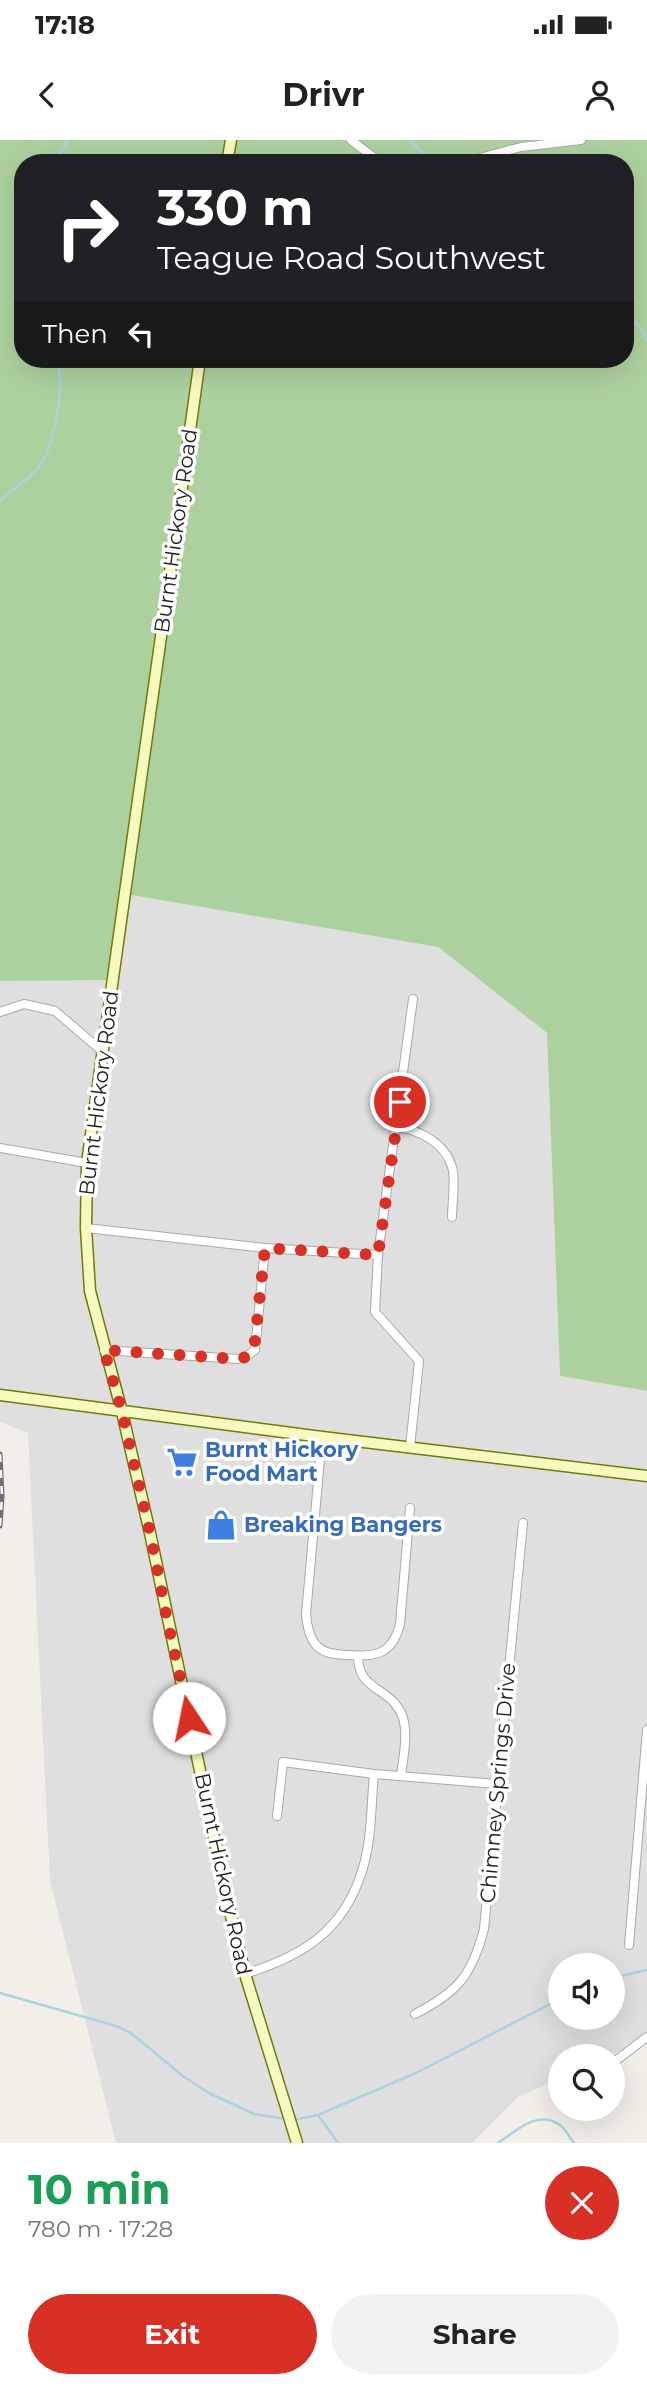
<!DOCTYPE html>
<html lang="en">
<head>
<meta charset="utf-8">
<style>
	:root { --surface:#fff; --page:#f2f2f2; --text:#222; --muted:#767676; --accent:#d93025 }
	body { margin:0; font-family:Montserrat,sans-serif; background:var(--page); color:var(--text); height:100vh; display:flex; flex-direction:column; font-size:26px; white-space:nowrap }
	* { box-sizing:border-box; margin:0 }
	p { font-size:23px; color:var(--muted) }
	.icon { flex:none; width:38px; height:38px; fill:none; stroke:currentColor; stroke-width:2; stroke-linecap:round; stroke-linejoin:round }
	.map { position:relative; height:2003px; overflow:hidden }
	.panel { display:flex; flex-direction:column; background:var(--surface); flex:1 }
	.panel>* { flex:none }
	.top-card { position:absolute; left:14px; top:14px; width:620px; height:214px; border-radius:28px; box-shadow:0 7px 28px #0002; background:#202124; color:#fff; overflow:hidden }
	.tools { position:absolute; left:548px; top:1813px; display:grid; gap:14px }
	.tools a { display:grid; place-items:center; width:77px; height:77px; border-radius:50%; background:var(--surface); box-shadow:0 7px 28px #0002; font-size:35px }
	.pin { position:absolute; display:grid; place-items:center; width:60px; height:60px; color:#fff; margin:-30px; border:4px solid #fff; border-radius:50%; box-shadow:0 2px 7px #0007 }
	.me { position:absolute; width:77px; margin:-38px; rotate:349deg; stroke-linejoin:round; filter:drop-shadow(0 0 5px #0008) }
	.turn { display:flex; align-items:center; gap:24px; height:147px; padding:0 28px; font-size:32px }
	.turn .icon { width:91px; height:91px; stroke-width:2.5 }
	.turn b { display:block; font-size:49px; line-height:60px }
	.then { display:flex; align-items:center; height:66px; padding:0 28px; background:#0003; gap:14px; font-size:26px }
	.round { display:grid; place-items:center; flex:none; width:74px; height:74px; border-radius:37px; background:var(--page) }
	.overview { display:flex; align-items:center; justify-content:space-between; height:119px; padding:0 28px }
	h1 { font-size:42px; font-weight:700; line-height:52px; color:#1e9e55 }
	.primary-button { display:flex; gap:14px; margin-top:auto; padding:14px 28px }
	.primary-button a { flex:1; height:80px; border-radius:42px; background:var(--accent); color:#fff; font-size:28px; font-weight:700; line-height:80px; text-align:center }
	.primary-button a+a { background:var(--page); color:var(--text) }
	.status { display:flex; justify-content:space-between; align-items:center; height:49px; padding:0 35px; background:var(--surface); direction:ltr }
	.status svg { height:19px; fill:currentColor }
	header { display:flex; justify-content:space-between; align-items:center; height:91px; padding:0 28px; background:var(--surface); font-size:32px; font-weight:700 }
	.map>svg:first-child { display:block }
	.residential { fill:#e0dfdf; fill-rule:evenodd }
	.forest { fill:#add19e; fill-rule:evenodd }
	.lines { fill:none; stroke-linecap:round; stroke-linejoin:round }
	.stream { stroke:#aad3df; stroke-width:2.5 }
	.street-casing { stroke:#a9a9a9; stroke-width:10 }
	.secondary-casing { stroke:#707d05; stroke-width:13 }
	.street { stroke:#fff; stroke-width:8 }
	.secondary { stroke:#f7fabf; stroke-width:10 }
	.rail-casing { stroke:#707070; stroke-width:5 }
	.rail { stroke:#fff; stroke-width:2.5; stroke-dasharray:8; stroke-linecap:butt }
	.route { stroke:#d93025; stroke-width:12; stroke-dasharray:0 21.6 }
	.labels { text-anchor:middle; stroke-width:7; stroke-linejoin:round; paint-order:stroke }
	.street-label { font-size:21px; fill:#222; stroke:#fff }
	.shop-label { font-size:21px; font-weight:bold; fill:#366cbe; stroke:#fff; text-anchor:start }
</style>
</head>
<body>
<div class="status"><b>17:18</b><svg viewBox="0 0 49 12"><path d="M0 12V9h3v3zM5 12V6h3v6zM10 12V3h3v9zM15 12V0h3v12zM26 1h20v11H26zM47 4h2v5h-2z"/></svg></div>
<header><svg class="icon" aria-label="back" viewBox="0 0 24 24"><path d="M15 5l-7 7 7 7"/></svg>Drivr<svg class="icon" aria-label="person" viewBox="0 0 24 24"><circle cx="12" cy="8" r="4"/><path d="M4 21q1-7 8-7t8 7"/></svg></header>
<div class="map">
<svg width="647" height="2003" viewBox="0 0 647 2003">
	<rect width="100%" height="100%" fill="#f2efe9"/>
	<path class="residential" d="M125,754l313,53 109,86 13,343 87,15v648l-38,17h-49v22l-42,19 -46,46h-356l-66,-262 -22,-448 -28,-11v-441l12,-2zM560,1825h52v53h-52z"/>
	<path class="forest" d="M0,0h647v1251l-87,-15 -13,-343 -109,-86 -313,-53 -12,86 -113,1zM23,23h602v196h-602z"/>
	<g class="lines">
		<path class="stream" d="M410,0l23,23
			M54,23l14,-23
			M625,177l14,8 8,16
			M0,362c11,-13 27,-20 37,-33 18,-20 28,-85 20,-110
			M612,1838l35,-8
			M0,1853l116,33 15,7 53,44 25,16 45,21 32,5
			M318,1975l20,28
			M293,1980l25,-5 98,-42 144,-74
			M498,2003c18,-12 40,-34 62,-18 6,4 9,12 14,18"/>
		<g class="street-casing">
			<path id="street" d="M351,0l30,23
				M461,23l60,-16 60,-7
				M0,872l24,-8 31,7 48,41
				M397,987c23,3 48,16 55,40 4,11 0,37 0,50
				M0,1008l87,15
				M86,1088l179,20 113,7
				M104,1210l134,9 8,-2 9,-7 10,-102
				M322,1297l-16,177c1,11 3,23 10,31 8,9 19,9 30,10 28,2 46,1 54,-31l10,-116
				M410,1307l9,-86 -44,-49 3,-57 35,-256
				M358,1516c0,36 32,30 44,59 7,18 1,42 -1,61
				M277,1676l6,-54 91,12 123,10
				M629,1805l18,-215
				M245,1834c57,-18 98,-42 117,-103 10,-30 9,-66 12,-97
				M415,1874c43,-22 57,-39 69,-85l39,-406
				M614,1922l33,-25"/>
		</g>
		<g class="secondary-casing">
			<path id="secondary" d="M227,23l4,-23
				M200,219l-113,804 -1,65 4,63 32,121 28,121 77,366 18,75 52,169
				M0,1255l322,42 325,39"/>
		</g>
		<use href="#street" class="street"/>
		<use href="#secondary" class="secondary"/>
		<g class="rail-casing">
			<path id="rail" d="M0,1314l2,42 -2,30"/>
		</g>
		<use href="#rail" class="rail"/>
	</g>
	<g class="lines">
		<path class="route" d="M189,1578l-22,-99 -17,-86 -28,-121 -18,-62 133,9 9,-2 8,-7 11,-102 113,7 22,-153"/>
	</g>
	<defs>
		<g id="supermarket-bare" transform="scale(2.415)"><path d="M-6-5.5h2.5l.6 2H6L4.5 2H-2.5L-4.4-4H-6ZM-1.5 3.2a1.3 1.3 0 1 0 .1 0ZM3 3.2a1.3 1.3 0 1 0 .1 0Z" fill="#3f7fe0" stroke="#fff" stroke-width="2.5" paint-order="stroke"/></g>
		<g id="shop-bare" transform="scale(2.415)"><path d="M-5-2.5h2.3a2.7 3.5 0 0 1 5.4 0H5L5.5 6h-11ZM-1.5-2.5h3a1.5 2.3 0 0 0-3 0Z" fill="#3f7fe0" stroke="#fff" stroke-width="2.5" paint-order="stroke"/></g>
	</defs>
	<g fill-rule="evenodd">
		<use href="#supermarket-bare" x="182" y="1322"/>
		<use href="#shop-bare" x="221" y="1385"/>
	</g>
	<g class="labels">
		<g class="street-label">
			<text transform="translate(176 391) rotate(-82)" y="7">Burnt Hickory Road</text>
			<text transform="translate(99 953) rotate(-83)" y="7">Burnt Hickory Road</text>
			<text transform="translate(498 1643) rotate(-85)" y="7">Chimney Springs Drive</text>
			<text transform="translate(223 1734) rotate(78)" y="7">Burnt Hickory Road</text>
		</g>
		<g class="shop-label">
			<text x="205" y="1317">Burnt Hickory<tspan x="205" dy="24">Food Mart</tspan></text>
			<text x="244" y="1392">Breaking Bangers</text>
		</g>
	</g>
</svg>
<div class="tools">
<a><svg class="icon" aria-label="sound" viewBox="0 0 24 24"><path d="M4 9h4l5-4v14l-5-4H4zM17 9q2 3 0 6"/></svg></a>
<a><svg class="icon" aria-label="search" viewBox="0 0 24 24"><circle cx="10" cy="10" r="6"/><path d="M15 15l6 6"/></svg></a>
</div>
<div class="pin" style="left:400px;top:962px;background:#d93025"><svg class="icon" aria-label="arrive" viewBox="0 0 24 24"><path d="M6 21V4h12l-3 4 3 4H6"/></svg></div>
<svg class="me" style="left:189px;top:1578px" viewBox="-20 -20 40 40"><circle r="19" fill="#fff"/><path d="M0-13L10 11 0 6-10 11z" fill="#d93025"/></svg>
<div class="top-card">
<div class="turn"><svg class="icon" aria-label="right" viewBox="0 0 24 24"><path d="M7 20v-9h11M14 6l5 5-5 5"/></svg><div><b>330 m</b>Teague Road Southwest</div></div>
<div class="then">Then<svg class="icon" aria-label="left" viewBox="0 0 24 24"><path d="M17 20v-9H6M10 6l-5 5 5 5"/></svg></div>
</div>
</div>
<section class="panel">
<div class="overview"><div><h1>10 min</h1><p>780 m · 17:28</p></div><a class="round" style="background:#d93025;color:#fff"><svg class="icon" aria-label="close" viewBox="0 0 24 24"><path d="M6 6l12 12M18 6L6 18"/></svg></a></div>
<div class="primary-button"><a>Exit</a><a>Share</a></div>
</section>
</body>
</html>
